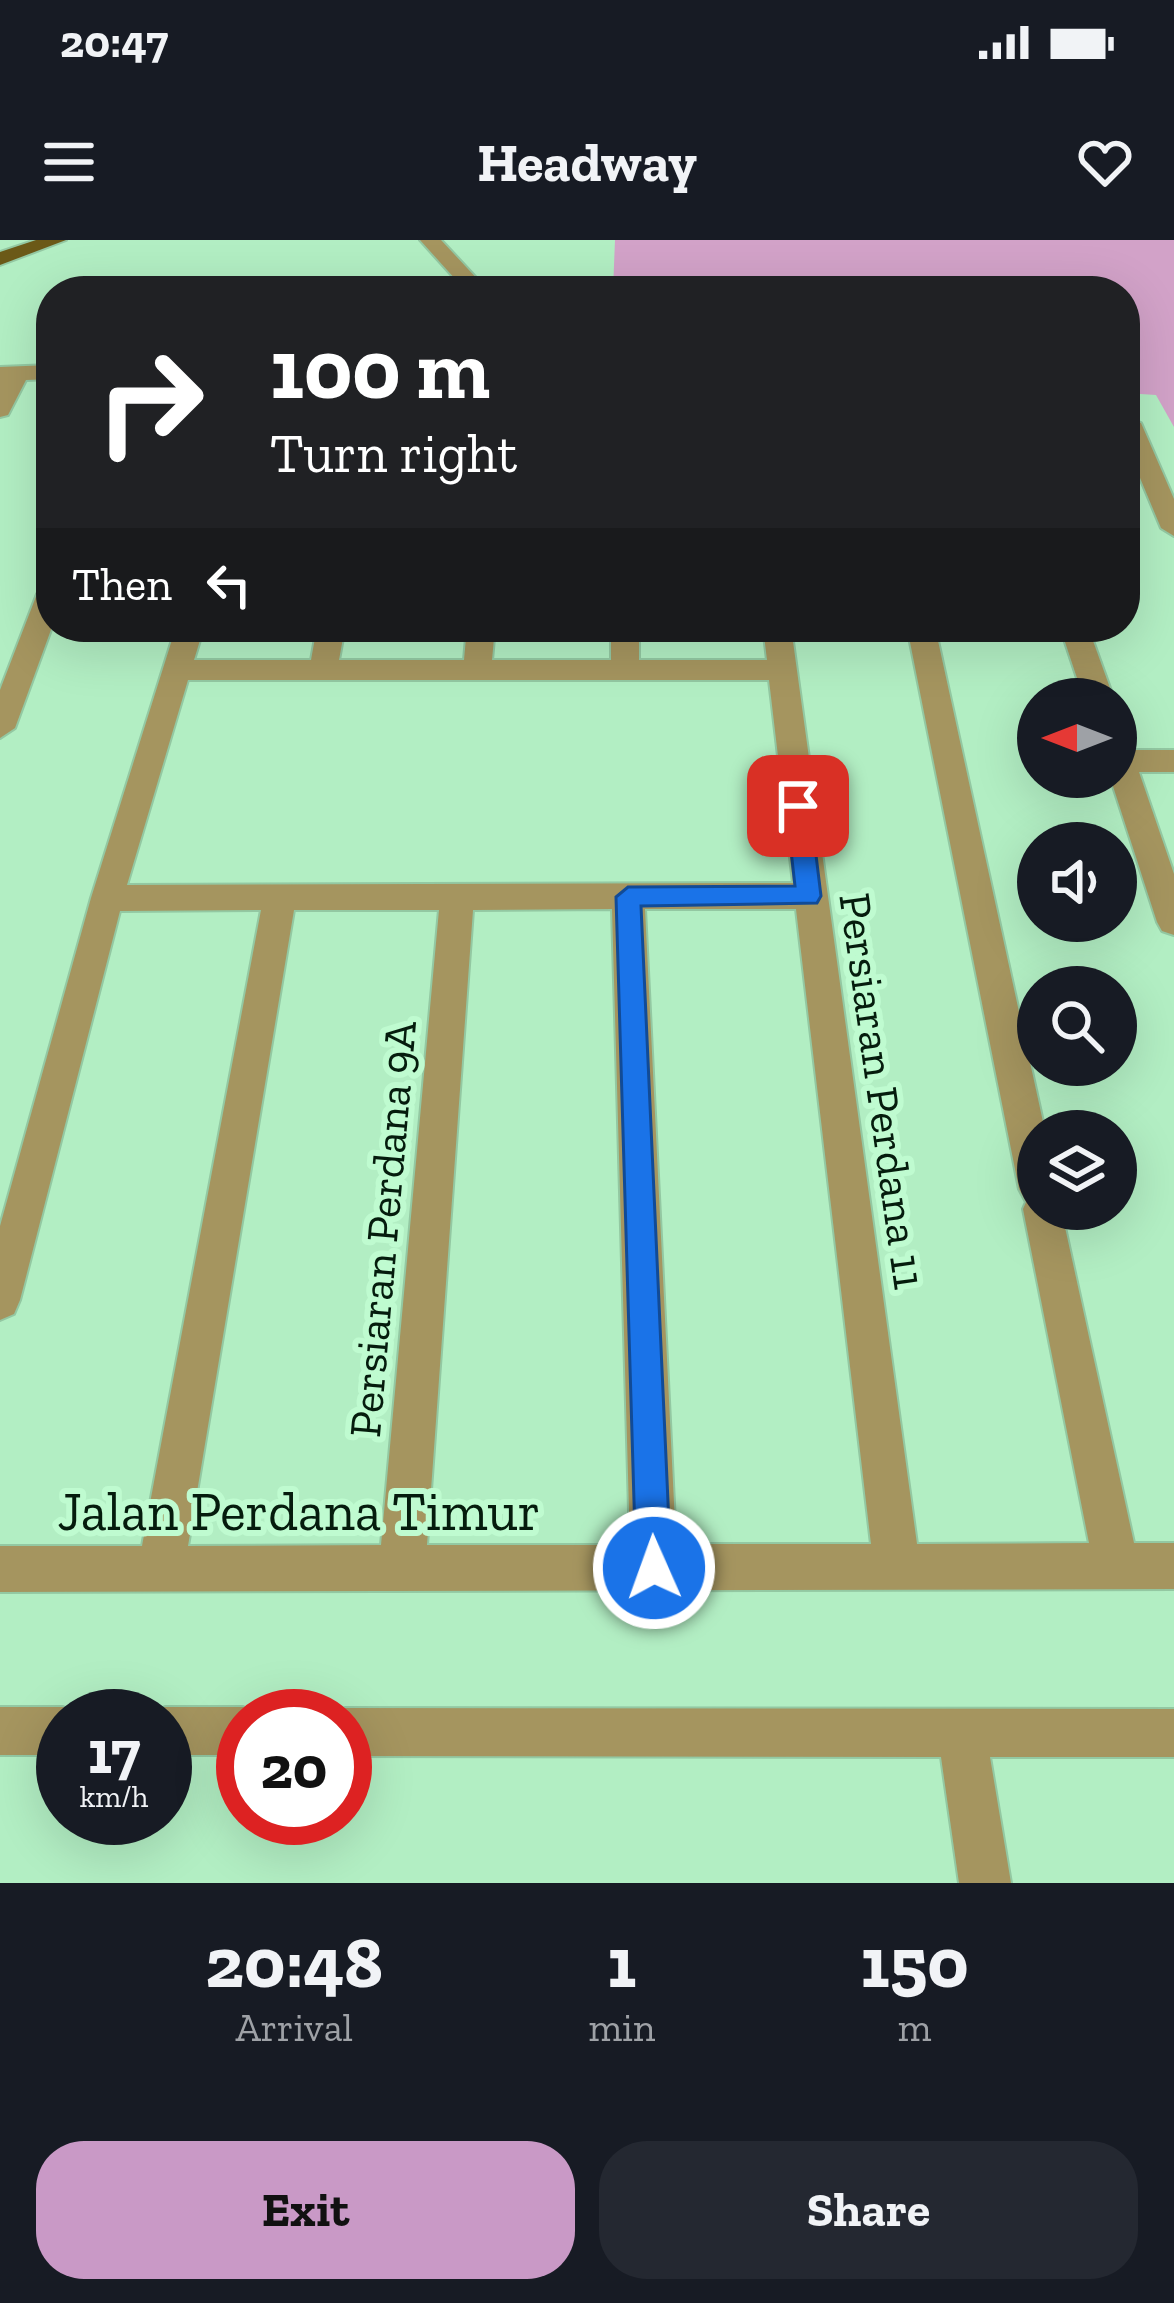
<!DOCTYPE html>
<html lang="en">
<head>
<meta charset="utf-8">
<style>
	:root { --surface:#171b24; --page:#242831; --text:#f1f3f6; --muted:#9ea1a6; --accent:#c999c6 }
	body { margin:0; font-family:"Zilla Slab",serif; background:var(--page); color:var(--text); height:100vh; display:flex; flex-direction:column; font-size:45px; white-space:nowrap }
	* { box-sizing:border-box; margin:0 }
	p { font-size:39px; color:var(--muted) }
	.icon { flex:none; width:66px; height:66px; fill:none; stroke:currentColor; stroke-width:2; stroke-linecap:round; stroke-linejoin:round }
	.map { position:relative; height:1643px; overflow:hidden }
	.details { display:flex; flex-direction:column; background:var(--surface); flex:1 }
	.details>* { flex:none }
	.hud { position:absolute; left:36px; top:36px; width:1104px; height:366px; border-radius:48px; box-shadow:0 12px 48px #0002; background:#202124; color:#fff; overflow:hidden }
	.needle { width:78px; rotate:270deg }
	.buttons { position:absolute; left:1017px; top:438px; display:grid; gap:24px }
	.buttons a { display:grid; place-items:center; width:120px; height:120px; border-radius:50%; background:var(--surface); box-shadow:0 12px 48px #0002; font-size:60px }
	.speed { position:absolute; left:36px; top:1449px; display:flex; gap:24px; font-size:60px; font-weight:700; text-align:center }
	.speed>* { display:grid; place-content:center; width:156px; height:156px; border-radius:50%; background:var(--surface); box-shadow:0 12px 48px #0002; line-height:1 }
	.speed small { font-size:30px; font-weight:400 }
	.speed .limit { border:18px solid #d22; background:#fff; color:#111 }
	.pin { position:absolute; display:grid; place-items:center; width:102px; height:102px; color:#fff; margin:-51px; border-radius:24px; box-shadow:0 6px 18px #0006 }
	.me { position:absolute; width:132px; margin:-66px; rotate:358deg; stroke-linejoin:round; filter:drop-shadow(0 0 9px #0008) }
	.turn { display:flex; align-items:center; gap:42px; height:252px; padding:0 36px; font-size:54px }
	.turn .icon { width:156px; height:156px; stroke-width:2.5 }
	.turn b { display:block; font-size:84px; line-height:102px }
	.then { display:flex; align-items:center; height:114px; padding:0 36px; background:#0003; gap:24px; font-size:45px }
	.eta { display:flex; justify-content:space-evenly; align-items:center; height:204px; text-align:center }
	.eta b { font-size:72px; font-weight:700; line-height:84px }
	.cta { display:flex; gap:24px; margin-top:auto; padding:24px 36px }
	.cta a { flex:1; height:138px; border-radius:48px; background:var(--accent); color:#111; font-size:48px; font-weight:700; line-height:138px; text-align:center }
	.cta a+a { background:var(--page); color:var(--text) }
	.status { display:flex; justify-content:space-between; align-items:center; height:84px; padding:0 60px; background:var(--surface); direction:ltr }
	.status svg { height:33px; fill:currentColor }
	header { display:flex; justify-content:space-between; align-items:center; height:156px; padding:0 36px; background:var(--surface); font-size:54px; font-weight:700 }
	.map>svg:first-child { display:block }
	.green { fill:#d2a2c8 }
	.lines { fill:none; stroke-linecap:round; stroke-linejoin:round }
	.minor-casing { stroke:#93c8a2; stroke-width:4 }
	.major-casing { stroke:#93c8a2; stroke-width:4 }
	.minor { fill:#a5955f; fill-rule:evenodd }
	.major { fill:#6b5917; fill-rule:evenodd }
	.route { fill:#1a73e8; stroke:#114b97; stroke-width:3 }
	.labels { text-anchor:middle; stroke-width:12; stroke-linejoin:round; paint-order:stroke }
	.street-label { font-size:45px; fill:#051c0d; stroke:#bffbd0 }
	.near-street-label { font-size:54px; fill:#051c0d; stroke:#bffbd0 }
</style>
</head>
<body>
<div class="status"><b>20:47</b><svg viewBox="0 0 49 12"><path d="M0 12V9h3v3zM5 12V6h3v6zM10 12V3h3v9zM15 12V0h3v12zM26 1h20v11H26zM47 4h2v5h-2z"/></svg></div>
<header><svg class="icon" aria-label="menu" viewBox="0 0 24 24"><path d="M4 6h16M4 12h16M4 18h16"/></svg>Headway<svg class="icon" aria-label="heart" viewBox="0 0 24 24"><path d="M12 20l-8-8c-3-5 5-10 8-4 3-6 11-1 8 4z"/></svg></header>
<div class="map">
<svg width="1174" height="1643" viewBox="0 0 1174 1643">
	<rect width="100%" height="100%" fill="#b2eec3"/>
	<path class="green" d="M615,0h559v187l-18,-32 -31,-2v-102h-512z"/>
	<g class="lines">
		<g class="minor-casing">
			<path id="minor" d="M420,0h21l40,43 1,8h-16z
				M51,125v14l-25,1 -18,35 -8,2v-50z
				M1125,177l16,6 33,76v37l-13,-8 -36,-86z
				M51,345l1,42 -37,101 -15,10v-48l37,-96z
				M176,387h28l-10,33h117l6,-33h28l-6,33h125l3,-33h28l-3,33h119v-33h28v33h128l-4,-33h28l126,917 172,-1 -66,-334 3,-7 -7,-13 -112,-562h28l110,504h-7v78h23l73,334h40v46l-1174,3v-46h142l119,-636 -141,1 -100,389 -6,14 -14,6v-94l91,-328zM188,440h581l24,203 -666,2zM612,669l18,636h-203l46,-635zM645,669h151l75,635h-195zM294,670h145l-58,635 -193,1z
				M1060,387h28l26,72h-30z
				M1116,499l11,3 4,8h43v22h-35l35,102v61l-12,-4 -5,-9 -47,-145h6z
				M0,1467h63l18,9h-18v39h-63z
				M165,1467h78l18,9h-18v39h-78v-39h-18z
				M345,1468l829,1v48h-184l21,126h-52l-18,-126 -596,-1v-40h-18z"/>
		</g>
		<g class="major-casing">
			<path id="major" d="M36,0h30l-66,25v-13z"/>
		</g>
		<use href="#minor" class="minor"/>
		<use href="#major" class="major"/>
	</g>
	<path class="route" d="M798,557l12,9 11,90 -4,7 -176,3 30,662 -5,12 -12,5 -13,-5 -5,-12 -20,-671 12,-10 167,-1 -9,-80z"/>
	<g class="labels">
		<g class="street-label">
			<text transform="translate(883 851) rotate(82)" y="16">Persiaran Perdana 11</text>
			<text transform="translate(382 989) rotate(-85)" y="16">Persiaran Perdana 9A</text>
		</g>
		<g class="near-street-label">
			<text x="299" y="1290">Jalan Perdana Timur</text>
		</g>
	</g>
</svg>
<div class="buttons">
<a><svg class="needle" viewBox="-14 -14 28 28"><path d="M0-13l5 13h-10z" fill="#e53935"/><path d="M0 13l5-13h-10z" fill="#9ea1a6"/></svg></a>
<a><svg class="icon" aria-label="sound" viewBox="0 0 24 24"><path d="M4 9h4l5-4v14l-5-4H4zM17 9q2 3 0 6"/></svg></a>
<a><svg class="icon" aria-label="search" viewBox="0 0 24 24"><circle cx="10" cy="10" r="6"/><path d="M15 15l6 6"/></svg></a>
<a><svg class="icon" aria-label="layers" viewBox="0 0 24 24"><path d="M12 4l9 5-9 5-9-5zM3 14l9 5 9-5"/></svg></a>
</div>
<div class="speed"><div>17<small>km/h</small></div><div class="limit">20</div></div>
<div class="pin" style="left:798px;top:566px;background:#d93025"><svg class="icon" aria-label="arrive" viewBox="0 0 24 24"><path d="M6 21V4h12l-3 4 3 4H6"/></svg></div>
<svg class="me" style="left:654px;top:1328px" viewBox="-20 -20 40 40"><circle r="17" fill="#1a73e8" stroke="#fff" stroke-width="3"/><path d="M0-11L8 9 0 5-8 9z" fill="#fff"/></svg>
<div class="hud">
<div class="turn"><svg class="icon" aria-label="right" viewBox="0 0 24 24"><path d="M7 20v-9h11M14 6l5 5-5 5"/></svg><div><b>100 m</b>Turn right</div></div>
<div class="then">Then<svg class="icon" aria-label="left" viewBox="0 0 24 24"><path d="M17 20v-9H6M10 6l-5 5 5 5"/></svg></div>
</div>
</div>
<section class="details">
<div class="eta">
<div><b>20:48</b><p>Arrival</p></div>
<div><b>1</b><p>min</p></div>
<div><b>150</b><p>m</p></div>
</div>
<div class="cta"><a>Exit</a><a>Share</a></div>
</section>
</body>
</html>
